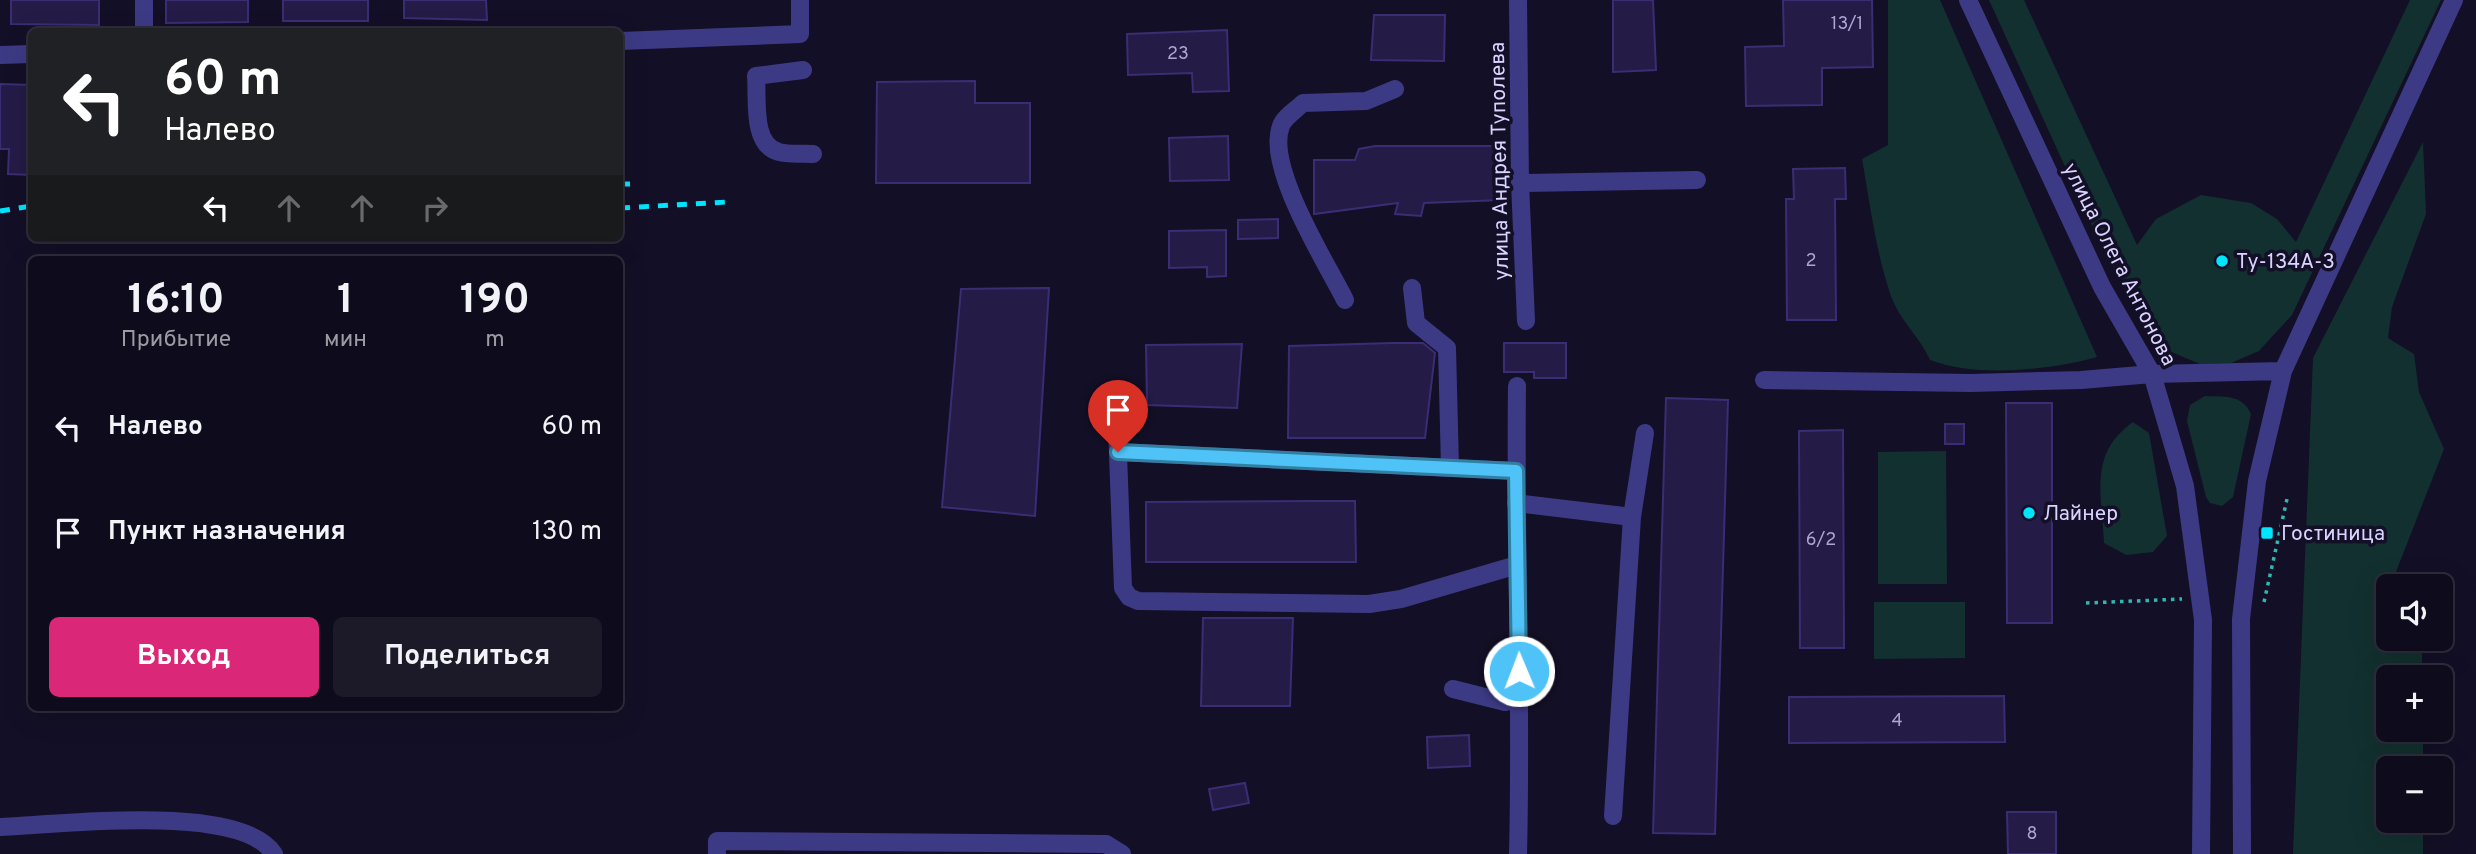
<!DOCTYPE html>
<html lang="ru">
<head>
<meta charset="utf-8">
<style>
	:root { --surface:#0e0b1c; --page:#1c1929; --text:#f1f3f6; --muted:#9b9ba3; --line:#2e2b3b; --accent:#db2777 }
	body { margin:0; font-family:Overpass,sans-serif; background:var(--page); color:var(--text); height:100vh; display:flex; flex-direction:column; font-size:26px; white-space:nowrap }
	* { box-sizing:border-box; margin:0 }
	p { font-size:23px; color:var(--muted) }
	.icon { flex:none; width:38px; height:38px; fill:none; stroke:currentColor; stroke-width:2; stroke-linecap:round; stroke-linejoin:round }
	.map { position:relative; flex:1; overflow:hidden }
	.sheet { position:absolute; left:28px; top:256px; width:595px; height:455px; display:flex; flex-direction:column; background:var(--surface); border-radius:10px; box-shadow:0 7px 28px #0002,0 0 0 2px var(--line) }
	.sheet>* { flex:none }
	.banner { position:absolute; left:28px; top:28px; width:595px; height:214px; border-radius:10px; box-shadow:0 7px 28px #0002,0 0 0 2px var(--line); background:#202124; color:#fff; overflow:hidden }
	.fabs { position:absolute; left:2376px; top:574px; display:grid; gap:14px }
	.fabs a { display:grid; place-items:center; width:77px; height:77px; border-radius:10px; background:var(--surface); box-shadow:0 7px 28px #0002,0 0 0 2px var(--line); font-size:35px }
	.pin { position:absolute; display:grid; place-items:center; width:60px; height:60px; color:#fff; margin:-72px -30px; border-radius:50% 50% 50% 0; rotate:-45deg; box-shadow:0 0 7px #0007 }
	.pin .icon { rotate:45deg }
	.me { position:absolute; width:77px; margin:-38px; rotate:359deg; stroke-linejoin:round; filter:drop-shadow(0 0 5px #0008) }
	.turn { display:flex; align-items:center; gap:24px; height:147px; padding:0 21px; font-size:32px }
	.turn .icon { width:91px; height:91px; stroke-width:2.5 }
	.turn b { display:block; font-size:49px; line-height:60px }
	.lanes { display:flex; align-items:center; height:66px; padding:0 21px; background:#0003; justify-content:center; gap:35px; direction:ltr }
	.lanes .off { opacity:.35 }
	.eta { display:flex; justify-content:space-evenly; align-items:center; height:119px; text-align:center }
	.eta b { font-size:42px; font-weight:700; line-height:49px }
	.cta { display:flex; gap:14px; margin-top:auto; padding:14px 21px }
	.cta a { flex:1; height:80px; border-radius:10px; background:var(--accent); color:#fff; font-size:28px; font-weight:700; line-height:80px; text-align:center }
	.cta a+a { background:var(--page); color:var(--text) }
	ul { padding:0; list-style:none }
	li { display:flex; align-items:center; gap:21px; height:105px; padding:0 21px }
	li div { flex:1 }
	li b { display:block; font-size:26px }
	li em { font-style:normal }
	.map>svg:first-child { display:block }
	.green { fill:#12302f }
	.building { fill:#241b47; stroke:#3b2d73; stroke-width:2 }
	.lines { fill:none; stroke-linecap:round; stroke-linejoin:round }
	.path { stroke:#2fb8b0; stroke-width:3.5; stroke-dasharray:3.5 5; stroke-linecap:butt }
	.minor { stroke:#3d3a85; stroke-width:18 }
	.rail { stroke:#00e5ff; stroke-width:5; stroke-dasharray:10 9; stroke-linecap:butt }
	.route-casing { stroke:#337fa1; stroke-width:18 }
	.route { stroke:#4fc3f7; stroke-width:12 }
	.poi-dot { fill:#00e5ff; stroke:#130f26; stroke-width:2.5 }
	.labels { text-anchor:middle; stroke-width:7; stroke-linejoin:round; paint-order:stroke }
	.number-label { font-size:18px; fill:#aca6d1 }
	.street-label { font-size:21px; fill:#d9d4ff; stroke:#130f26 }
	.poi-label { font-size:21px; fill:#d9d4ff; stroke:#130f26; text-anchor:start }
</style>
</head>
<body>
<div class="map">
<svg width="2476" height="854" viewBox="0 0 2476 854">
	<rect width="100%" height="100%" fill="#130f26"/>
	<path class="green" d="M1888,0h52l157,357c-47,13 -121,21 -167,3 -10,-23 -30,-39 -39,-64 -15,-43 -21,-92 -29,-137l26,-14z
		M1989,0h35l113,245 19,-26 45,-24 50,8 26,16 19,23 114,-242h31l-149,315 -33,36 -28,12 -31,1 -43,-18 -9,-10 -54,-106z
		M2423,142l3,72 -34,93 -4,31 26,16 5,38 25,57 -50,128 4,9h-9v53h29l4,13v25h-33v53h34v38h-34v53h34v33h-130l20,-496z
		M2205,396c20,1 37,-2 46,18l-18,83 -11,9 -12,-3 -4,-6 -19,-76 3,-16z
		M2133,422l16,11 18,103 -14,16 -27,3 -22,-12c-2,-49 -16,-89 29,-121z
		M1946,451l1,133h-69v-132z
		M1874,602h91v56l-91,1z"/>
	<path class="building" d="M11,0h88v25l-88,-1z
		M166,0h82v22l-82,1z
		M283,0h85v21h-85z
		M404,0h82l1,20 -83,-2z
		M1613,0h40l3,70 -43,2z
		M1783,0h89l1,67 -51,1v37l-76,1 -1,-59 39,-1z
		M1374,15h71l-1,46 -73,-1z
		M1227,30l2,61 -36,1 -1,-19 -64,2 -1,-41z
		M975,81v22h55v80h-154l1,-101z
		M0,84l32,1v90l-24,-1 1,-25h-9z
		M1228,136l1,44 -59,1 -1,-43z
		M1375,146h129l-3,54 -77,3 -3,13 -26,-2 3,-11 -84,11v-54h41l4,-11z
		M1845,168l1,31h-11l1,121h-49l-1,-121h8l-1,-30z
		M1278,219v19l-40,1v-19z
		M1226,230v46l-19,1v-10l-38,1v-37z
		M1049,288l-14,228 -93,-9 19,-218z
		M1392,343h31l12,10 -10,85h-137l1,-92z
		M1504,343h62v35h-32v-6h-30z
		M1242,344l-5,64 -90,-3 -1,-60z
		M1666,398l62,2 -13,434 -62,-1z
		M2006,403h46v220h-45z
		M1945,424h19v20h-19z
		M1843,430l1,218h-44l-1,-217z
		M1313,501h42l1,61h-210v-60z
		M1203,618h90l-3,88h-89z
		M2004,696l1,46 -216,1v-46z
		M1469,735l1,31 -42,2 -1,-31z
		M1245,783l4,20 -36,7 -4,-21z
		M2007,812h49v42h-48z"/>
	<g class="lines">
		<path class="path" d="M2264,602l23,-103
			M2086,603l96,-4"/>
		<path class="minor" d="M1518,0l2,183 6,138
			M1968,0l134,287 50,87 33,112 18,134 -2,234
			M144,32v-32
			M620,41l180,-7v-34
			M0,55l32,-1
			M803,70l-47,6c2,22 -5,69 23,76 10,3 24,1 34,2
			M1520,183l177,-3
			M1412,288l4,35 31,25 3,120
			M1345,300c-19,-38 -80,-134 -64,-174 3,-9 16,-17 22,-23l63,-2 29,-12
			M1764,380l207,3 110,-3 71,-6 131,-3
			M1517,386c-2,156 5,312 1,468
			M1116,401l7,187 6,9 9,4 231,3 32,-5 116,-34
			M1118,452l398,19
			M1516,503l116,14
			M1453,689l52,13 15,-4
			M1613,816l19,-299 13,-84
			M0,827c58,-2 241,-25 274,27
			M717,854v-13l389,3 16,10
			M2242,854l-1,-235 16,-138 26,-110 171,-371"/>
		<path class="rail" d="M620,184h14
			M620,208l107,-6
			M0,211l32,-5"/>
	</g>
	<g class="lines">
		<g class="route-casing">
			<path id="route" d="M1118,452l398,19 3,200"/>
		</g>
		<use href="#route" class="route"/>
	</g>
	<g class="poi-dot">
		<circle cx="2222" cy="261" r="7"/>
		<circle cx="2029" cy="513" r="7"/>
		<rect x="2260" y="526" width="14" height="14" rx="3.5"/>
	</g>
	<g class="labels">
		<g class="number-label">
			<text x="1847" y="29">13/1</text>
			<text x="1178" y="59">23</text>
			<text x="1811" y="266">2</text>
			<text x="1821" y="545">6/2</text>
			<text x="1897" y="726">4</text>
			<text x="2032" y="839">8</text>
		</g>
		<g class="street-label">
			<text transform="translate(1499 161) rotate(-91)" y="7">улица Андрея Туполева</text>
			<text transform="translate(2120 264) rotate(63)" y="7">улица Олега Антонова</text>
		</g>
		<g class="poi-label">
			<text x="2236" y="268">Ту-134А-3</text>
			<text x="2043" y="520">Лайнер</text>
			<text x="2281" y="540">Гостиница</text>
		</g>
	</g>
</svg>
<div class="fabs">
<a><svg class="icon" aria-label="sound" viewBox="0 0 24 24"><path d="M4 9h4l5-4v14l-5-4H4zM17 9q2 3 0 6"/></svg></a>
<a>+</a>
<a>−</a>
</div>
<div class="pin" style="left:1118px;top:452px;background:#d93025"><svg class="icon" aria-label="arrive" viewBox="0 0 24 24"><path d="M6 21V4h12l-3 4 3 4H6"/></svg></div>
<svg class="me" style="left:1519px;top:671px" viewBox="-20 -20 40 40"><circle r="17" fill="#4fc3f7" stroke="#fff" stroke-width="3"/><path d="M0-11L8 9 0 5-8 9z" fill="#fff"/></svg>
<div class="banner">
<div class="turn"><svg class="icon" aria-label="left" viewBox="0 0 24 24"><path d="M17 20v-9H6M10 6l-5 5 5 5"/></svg><div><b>60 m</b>Налево</div></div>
<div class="lanes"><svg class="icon" aria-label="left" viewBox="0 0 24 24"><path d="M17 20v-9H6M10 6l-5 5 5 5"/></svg><svg class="icon off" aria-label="ahead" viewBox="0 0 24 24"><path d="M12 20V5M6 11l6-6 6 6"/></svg><svg class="icon off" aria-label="ahead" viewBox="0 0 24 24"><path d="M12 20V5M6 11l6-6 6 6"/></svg><svg class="icon off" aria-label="right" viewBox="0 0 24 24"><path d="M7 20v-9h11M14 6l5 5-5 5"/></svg></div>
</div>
<section class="sheet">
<div class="eta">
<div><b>16:10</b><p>Прибытие</p></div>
<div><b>1</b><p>мин</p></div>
<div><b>190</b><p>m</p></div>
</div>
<ul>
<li><svg class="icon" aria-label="left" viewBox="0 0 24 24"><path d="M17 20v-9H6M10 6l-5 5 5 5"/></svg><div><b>Налево</b></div><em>60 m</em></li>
<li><svg class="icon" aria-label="arrive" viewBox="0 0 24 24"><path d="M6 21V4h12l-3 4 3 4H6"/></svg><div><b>Пункт назначения</b></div><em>130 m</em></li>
</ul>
<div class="cta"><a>Выход</a><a>Поделиться</a></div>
</section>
</div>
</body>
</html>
